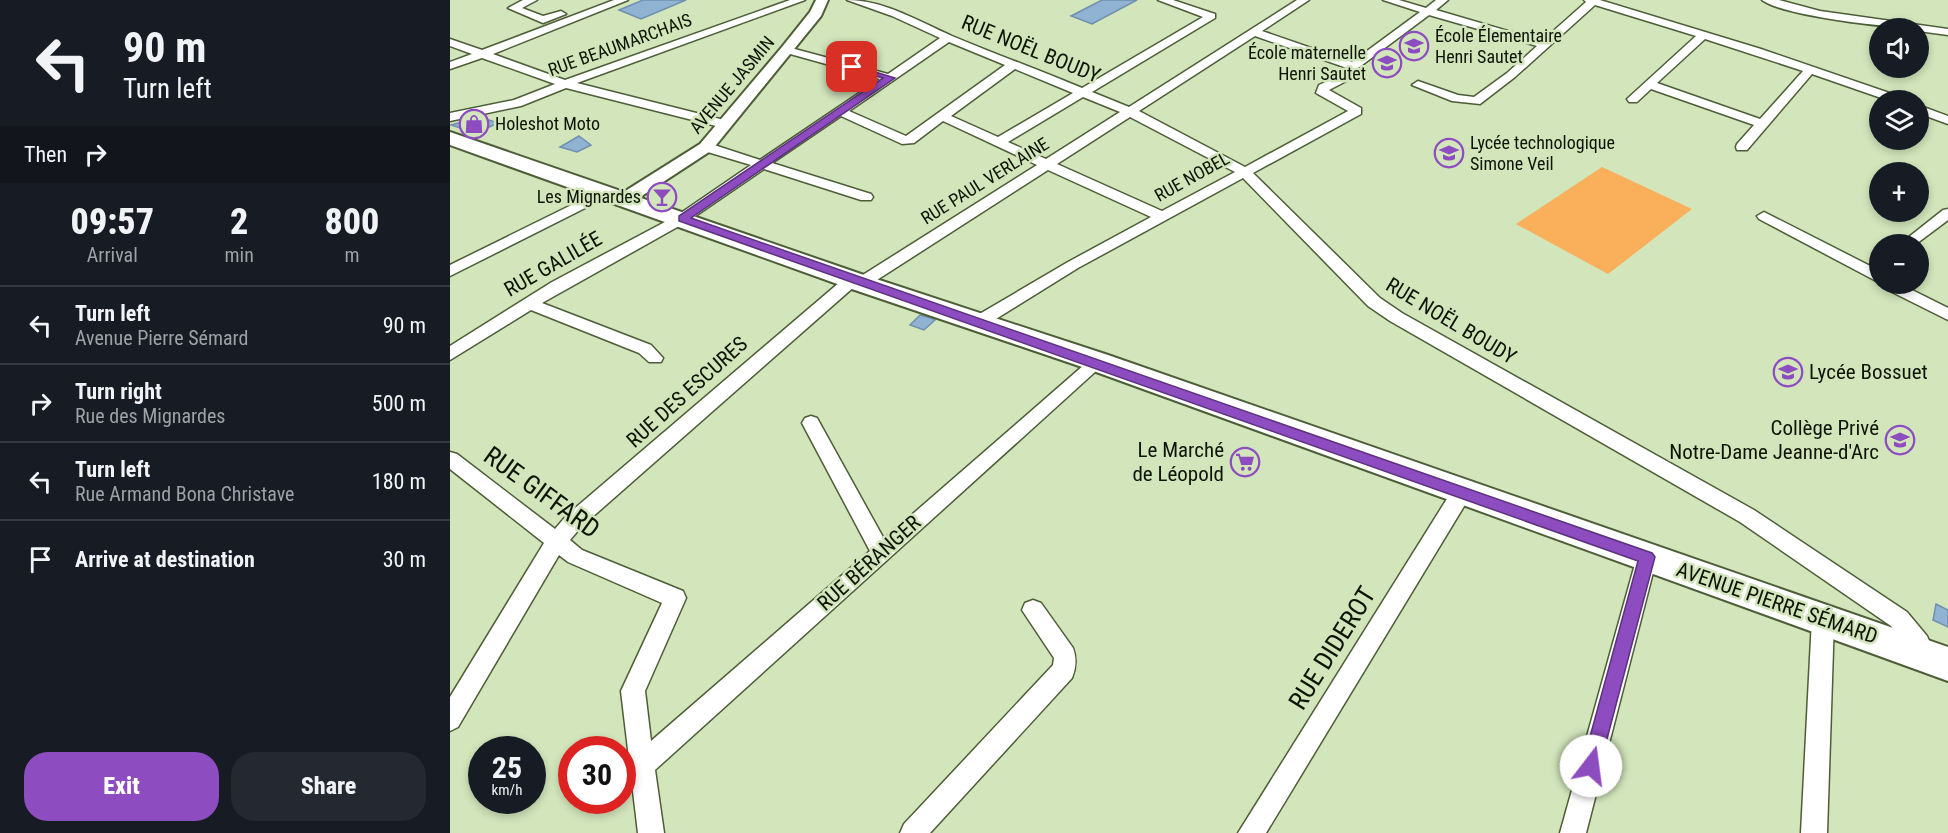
<!DOCTYPE html>
<html lang="en">
<head>
<meta charset="utf-8">
<style>
	:root { --surface:#171b24; --page:#242831; --text:#f1f3f6; --muted:#9ea1a6; --line:#363941; --accent:#8e4cc1 }
	body { margin:0; font-family:"Roboto Condensed",sans-serif; background:var(--page); color:var(--text); height:100vh; display:flex; flex-direction:column; font-size:22px; white-space:nowrap }
	* { box-sizing:border-box; margin:0 }
	p { font-size:20px; color:var(--muted) }
	.icon { flex:none; width:33px; height:33px; fill:none; stroke:currentColor; stroke-width:2; stroke-linecap:round; stroke-linejoin:round }
	.map { position:relative; flex:1; overflow:hidden }
	.panel { display:flex; flex-direction:column; background:var(--surface); width:450px }
	.panel>* { flex:none }
	.top-card { background:#171b24; color:var(--text); overflow:hidden }
	.controls { position:absolute; left:1419px; top:18px; display:grid; gap:12px }
	.controls a { display:grid; place-items:center; width:60px; height:60px; border-radius:50%; background:var(--surface); box-shadow:0 3px 9px #0003; font-size:30px }
	.speed { position:absolute; left:18px; top:736px; display:flex; gap:12px; font-size:30px; font-weight:700; text-align:center }
	.speed>* { display:grid; place-content:center; width:78px; height:78px; border-radius:50%; background:var(--surface); box-shadow:0 3px 9px #0003; line-height:1 }
	.speed small { font-size:15px; font-weight:400 }
	.speed .limit { border:9px solid #d22; background:#fff; color:#111 }
	.pin { position:absolute; display:grid; place-items:center; width:51px; height:51px; color:#fff; margin:-26px; border-radius:12px; box-shadow:0 3px 9px #0006 }
	.me { position:absolute; width:66px; margin:-33px; rotate:15deg; stroke-linejoin:round; filter:drop-shadow(0 0 4px #0008) }
	.turn { display:flex; align-items:center; gap:21px; height:126px; padding:0 24px; font-size:27px }
	.turn .icon { width:78px; height:78px; stroke-width:2.5 }
	.turn b { display:block; font-size:42px; line-height:51px }
	.then { display:flex; align-items:center; height:57px; padding:0 24px; background:#0003; gap:12px; font-size:22px }
	.eta { display:flex; justify-content:space-evenly; align-items:center; height:102px; text-align:center }
	.eta b { font-size:36px; font-weight:800; line-height:42px }
	.action { display:flex; gap:12px; margin-top:auto; padding:12px 24px }
	.action a { flex:1; height:69px; border-radius:24px; background:var(--accent); color:#fff; font-size:24px; font-weight:800; line-height:69px; text-align:center }
	.action a+a { background:var(--page); color:var(--text) }
	ul { padding:0; list-style:none }
	li { display:flex; align-items:center; gap:18px; height:78px; padding:0 24px; border-top:2px solid var(--line) }
	li div { flex:1 }
	li b { display:block; font-size:22px }
	li em { font-style:normal }
	main { display:flex; flex:1; min-height:0 }
	.map>svg:first-child { display:block }
	.green { fill:#faaf5a }
	.building { fill:#90b2d3; stroke:#6f90af; stroke-width:1.5 }
	.lines { fill:none; stroke-linecap:round; stroke-linejoin:round }
	.minor-casing { stroke:#4d5d38; stroke-width:3 }
	.tertiary-casing { stroke:#4d5d38; stroke-width:4 }
	.primary-casing { stroke:#4d5d38; stroke-width:4 }
	.minor { fill:#fff; fill-rule:evenodd }
	.tertiary { fill:#fff; fill-rule:evenodd }
	.primary { fill:#fff; fill-rule:evenodd }
	.route { fill:#8e4cc1; stroke:#5c317d; stroke-width:1.5 }
	.labels { text-anchor:middle; stroke-width:5; stroke-linejoin:round; paint-order:stroke }
	.far-poi-label { font-size:18px; fill:#0e1406; stroke:#d2e5bb; text-anchor:start }
	.far-street-label { font-size:18px; fill:#0e1406; stroke:#d2e5bb }
	.street-label { font-size:21px; fill:#0e1406; stroke:#d2e5bb }
	.poi-label { font-size:21px; fill:#0e1406; stroke:#d2e5bb; text-anchor:end }
	.near-street-label { font-size:26px; fill:#0e1406; stroke:#d2e5bb }
</style>
</head>
<body>
<main>
<section class="panel">
<div class="top-card">
<div class="turn"><svg class="icon" aria-label="left" viewBox="0 0 24 24"><path d="M17 20v-9H6M10 6l-5 5 5 5"/></svg><div><b>90 m</b>Turn left</div></div>
<div class="then">Then<svg class="icon" aria-label="right" viewBox="0 0 24 24"><path d="M7 20v-9h11M14 6l5 5-5 5"/></svg></div>
</div>
<div class="eta">
<div><b>09:57</b><p>Arrival</p></div>
<div><b>2</b><p>min</p></div>
<div><b>800</b><p>m</p></div>
</div>
<ul>
<li><svg class="icon" aria-label="left" viewBox="0 0 24 24"><path d="M17 20v-9H6M10 6l-5 5 5 5"/></svg><div><b>Turn left</b><p>Avenue Pierre Sémard</p></div><em>90 m</em></li>
<li><svg class="icon" aria-label="right" viewBox="0 0 24 24"><path d="M7 20v-9h11M14 6l5 5-5 5"/></svg><div><b>Turn right</b><p>Rue des Mignardes</p></div><em>500 m</em></li>
<li><svg class="icon" aria-label="left" viewBox="0 0 24 24"><path d="M17 20v-9H6M10 6l-5 5 5 5"/></svg><div><b>Turn left</b><p>Rue Armand Bona Christave</p></div><em>180 m</em></li>
<li><svg class="icon" aria-label="arrive" viewBox="0 0 24 24"><path d="M6 21V4h12l-3 4 3 4H6"/></svg><div><b>Arrive at destination</b></div><em>30 m</em></li>
</ul>
<div class="action"><a>Exit</a><a>Share</a></div>
</section>
<div class="map">
<svg width="1498" height="833" viewBox="0 0 1498 833">
	<rect width="100%" height="100%" fill="#d2e5bb"/>
	<path class="green" d="M1152,167l90,42 -84,65 -92,-50z"/>
	<path class="building" d="M193,0h43l-45,19 -22,-9z
		M652,0h35l-45,24 -21,-8z
		M30,117l18,6 -22,10 -25,-8z
		M129,136l12,9 -14,7 -17,-5z
		M470,315l11,3 4,2 -11,10 -14,-5z
		M1486,604l12,6v17l-15,-7z"/>
	<g class="lines">
		<g class="minor-casing">
			<path id="minor" d="M73,0h14l-15,8 21,8 18,-5 5,3 -23,9 -35,-15z
				M164,0h14l-135,54 72,26 225,-80h15l-228,83 151,38 2,3 -2,3 -4,1 -158,-40 -45,18 -71,15v-8l64,-13 41,-16 -73,-26 -32,11v-7l22,-8 -22,-8v-7l32,11z
				M397,0c37,0 71,21 105,36 43,18 87,34 130,52l121,-71 -45,-17h15l42,14v4l-123,74 37,15 168,-107h12l-47,31 90,31 68,-50 -37,-12h16l27,8 10,-8h12l-12,10 106,31 44,-39 -2,-2h16l161,49 140,48 2,3h-16l-75,-26 -65,76h-10l-1,-3 1,-3 17,-19 -103,-36 -14,13h-8l-2,-3 69,-63 -101,-31 -80,72 -35,27 -28,-3 -40,-16 6,-4 40,14 16,2 33,-24 30,-27 -108,-31 -71,53 -6,10 -23,12 32,18v6l-108,59 127,125 22,15 352,197 153,102 20,24 3,7 1,11 -3,7 -8,4 -8,-4 -4,-14 -17,-21 -151,-104 -350,-201 -22,-15 -125,-128 -165,90 -95,59h-12l-2,-4 2,-4 97,-57 83,-45 -103,-47 -182,117 -5,1 -6,-2 -274,241 -11,13 12,10 101,41 3,7 -41,93 6,50 219,-190 -68,-128 3,-5 6,-2 6,2 67,121 208,-181h12l2,4 -451,408 9,63h-26l-17,-142 41,-88 -94,-41 -9,-7 -101,172 -8,4v-34l94,-154 -94,-74v-17l7,2 98,75 12,-14 280,-239 5,-1 6,3 179,-113 -94,-44 -29,22 -12,1 -61,-28 -69,47 99,31 2,3 -2,3h-10l-97,-31 -76,52 -146,82 109,42 12,13 -2,4h-12l-10,-9 -108,-43 -81,50v-14l102,-64 126,-67 73,-50 -50,-15 -1,-3 1,-3h10l49,16 120,-81 -97,-27v-4h8l97,26 52,-36 -48,-22zM805,36l92,32 -4,6 -24,11 -3,8 32,18 -103,56 -106,-56zM1255,39l98,32 -43,48 -103,-36zM499,42l56,23 -99,71 -57,-25zM565,69l58,24 -75,44 -47,-21zM633,97l37,15 -74,47 -38,-17zM680,117l105,55 -73,39 -105,-47z
				M1312,0h17l41,11 128,18v6l-30,-4v-3c-29,0 -135,-12 -156,-28z
				M1468,105l30,11v8l-30,-11z
				M156,188l7,4 -2,3 -161,81v-11z
				M1498,209v11l-32,24h-16l43,-34z
				M1314,212l116,59v12l-121,-64 -2,-3z
				M1431,284h19l48,24v12l-64,-32z
				M1012,484l7,2 3,6 -3,6 -203,335h-28l217,-347z
				M1197,548l7,3 3,6 -71,276h-26l77,-276 3,-6z
				M583,600l8,3 32,45c4,11 3,20 -1,30l-142,155h-30l4,-9 149,-159 1,-7 -32,-48 3,-7z
				M1373,609l8,3 3,7 -7,214h-26l11,-214 3,-7z"/>
		</g>
		<g class="tertiary-casing">
			<path id="tertiary" d="M366,0h12l-7,16 -109,134 -81,53h-12l-3,-4 3,-4 81,-51 82,-97 28,-35z"/>
		</g>
		<g class="primary-casing">
			<path id="primary" d="M0,132l411,142 247,81 840,292v34l-860,-312 -245,-83 -393,-141z"/>
		</g>
		<use href="#minor" class="minor"/>
		<use href="#tertiary" class="tertiary"/>
		<use href="#primary" class="primary"/>
	</g>
	<path class="route" d="M402,65l43,13 -204,140 961,335 3,4 -57,216 -7,2 -7,-2 -2,-7 56,-205 -959,-340v-5l204,-138 -34,-9v-3z"/>
	<defs>
		<g id="school-ring" transform="scale(1.5)"><circle r="9.5" fill="#d2e5bb" stroke="#8e4cc1" stroke-width="1.5"/><path d="M0-5L7-2L0 1L-7-2ZM-4 1L0 2.5L4 1V4Q0 6-4 4Z" fill="#8e4cc1"/></g>
		<g id="shop-ring" transform="scale(1.5)"><circle r="9.5" fill="#d2e5bb" stroke="#8e4cc1" stroke-width="1.5"/><path d="M-5-2.5h2.3a2.7 3.5 0 0 1 5.4 0H5L5.5 6h-11ZM-1.5-2.5h3a1.5 2.3 0 0 0-3 0Z" fill="#8e4cc1"/></g>
		<g id="bar-ring" transform="scale(1.5)"><circle r="9.5" fill="#d2e5bb" stroke="#8e4cc1" stroke-width="1.5"/><path d="M-6-5H6L.8 .8V4.5H3.5V6h-7V4.5H-.8V.8Z" fill="#8e4cc1"/></g>
		<g id="supermarket-ring" transform="scale(1.5)"><circle r="9.5" fill="#d2e5bb" stroke="#8e4cc1" stroke-width="1.5"/><path d="M-6-5.5h2.5l.6 2H6L4.5 2H-2.5L-4.4-4H-6ZM-1.5 3.2a1.3 1.3 0 1 0 .1 0ZM3 3.2a1.3 1.3 0 1 0 .1 0Z" fill="#8e4cc1"/></g>
	</defs>
	<g fill-rule="evenodd">
		<use href="#school-ring" x="964" y="46"/>
		<use href="#school-ring" x="937" y="63"/>
		<use href="#shop-ring" x="24" y="124"/>
		<use href="#school-ring" x="999" y="153"/>
		<use href="#bar-ring" x="212" y="197"/>
		<use href="#school-ring" x="1338" y="372"/>
		<use href="#school-ring" x="1450" y="440"/>
		<use href="#supermarket-ring" x="795" y="462"/>
	</g>
	<g class="labels">
		<g class="far-poi-label">
			<text x="985" y="42">École Élementaire<tspan x="985" dy="21">Henri Sautet</tspan></text>
			<text x="916" y="59" text-anchor="end">École maternelle<tspan x="916" dy="21">Henri Sautet</tspan></text>
			<text x="45" y="130">Holeshot Moto</text>
			<text x="1020" y="149">Lycée technologique<tspan x="1020" dy="21">Simone Veil</tspan></text>
			<text x="191" y="203" text-anchor="end">Les Mignardes</text>
		</g>
		<g class="far-street-label">
			<text transform="translate(170 45) rotate(-20)" y="6">RUE BEAUMARCHAIS</text>
			<text transform="translate(282 85) rotate(-50)" y="6">AVENUE JASMIN</text>
			<text transform="translate(742 177) rotate(-29)" y="6">RUE NOBEL</text>
			<text transform="translate(535 181) rotate(-32)" y="6">RUE PAUL VERLAINE</text>
		</g>
		<g class="street-label">
			<text transform="translate(581 49) rotate(22)" y="7">RUE NOËL BOUDY</text>
			<text transform="translate(103 264) rotate(-30)" y="7">RUE GALILÉE</text>
			<text transform="translate(1001 321) rotate(31)" y="7">RUE NOËL BOUDY</text>
			<text transform="translate(237 392) rotate(-42)" y="7">RUE DES ESCURES</text>
			<text transform="translate(419 563) rotate(-42)" y="7">RUE BÉRANGER</text>
			<text transform="translate(1327 603) rotate(19)" y="7">AVENUE PIERRE SÉMARD</text>
		</g>
		<g class="poi-label">
			<text x="1359" y="379" text-anchor="start">Lycée Bossuet</text>
			<text x="1429" y="435">Collège Privé<tspan x="1429" dy="24">Notre-Dame Jeanne-d'Arc</tspan></text>
			<text x="774" y="457">Le Marché<tspan x="774" dy="24">de Léopold</tspan></text>
		</g>
		<g class="near-street-label">
			<text transform="translate(92 492) rotate(36)" y="9">RUE GIFFARD</text>
			<text transform="translate(882 648) rotate(-58)" y="9">RUE DIDEROT</text>
		</g>
	</g>
</svg>
<div class="controls">
<a><svg class="icon" aria-label="sound" viewBox="0 0 24 24"><path d="M4 9h4l5-4v14l-5-4H4zM17 9q2 3 0 6"/></svg></a>
<a><svg class="icon" aria-label="layers" viewBox="0 0 24 24"><path d="M12 4l9 5-9 5-9-5zM3 14l9 5 9-5"/></svg></a>
<a>+</a>
<a>−</a>
</div>
<div class="speed"><div>25<small>km/h</small></div><div class="limit">30</div></div>
<div class="pin" style="left:402px;top:67px;background:#d93025"><svg class="icon" aria-label="arrive" viewBox="0 0 24 24"><path d="M6 21V4h12l-3 4 3 4H6"/></svg></div>
<svg class="me" style="left:1141px;top:766px" viewBox="-20 -20 40 40"><circle r="19" fill="#fff"/><path d="M0-13L10 11 0 6-10 11z" fill="#8e4cc1"/></svg>
</div>
</main>
</body>
</html>
